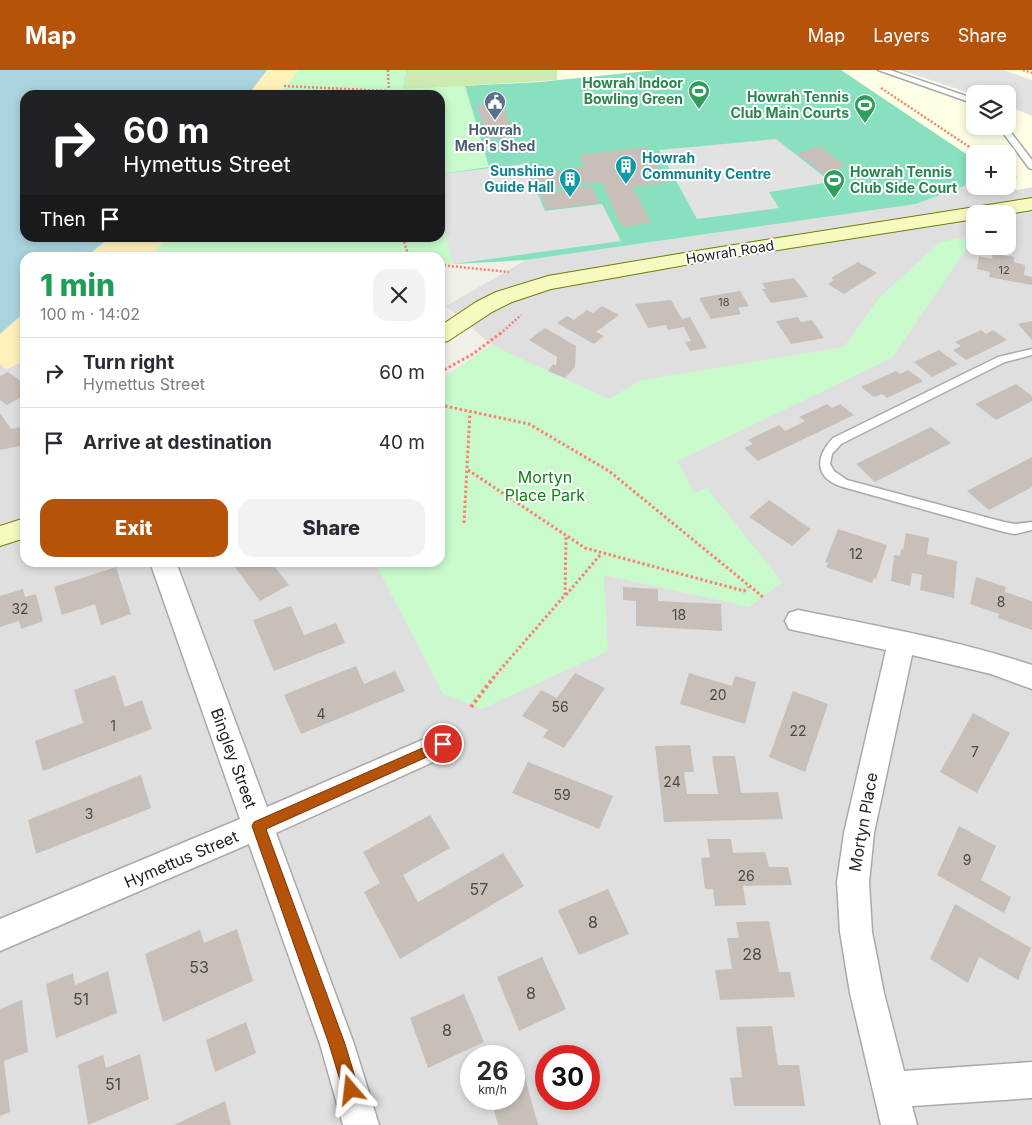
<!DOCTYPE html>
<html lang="en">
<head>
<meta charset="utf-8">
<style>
	:root { --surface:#fff; --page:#f2f2f3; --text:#2b2b33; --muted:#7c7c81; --line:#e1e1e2; --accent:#b45309 }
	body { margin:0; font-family:Inter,sans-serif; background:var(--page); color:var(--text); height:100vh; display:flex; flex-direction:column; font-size:19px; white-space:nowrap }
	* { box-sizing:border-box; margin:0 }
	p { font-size:16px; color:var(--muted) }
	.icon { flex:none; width:28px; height:28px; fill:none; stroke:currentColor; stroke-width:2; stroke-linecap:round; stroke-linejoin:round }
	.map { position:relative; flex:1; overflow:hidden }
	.details { position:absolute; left:20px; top:182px; width:425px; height:315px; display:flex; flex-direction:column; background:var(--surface); border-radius:15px; box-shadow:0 2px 8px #0003 }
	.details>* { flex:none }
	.guide { position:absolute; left:20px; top:20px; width:425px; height:152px; border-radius:15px; box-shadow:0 2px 8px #0003; background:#202124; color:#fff; overflow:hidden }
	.controls { position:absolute; left:966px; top:15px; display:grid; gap:10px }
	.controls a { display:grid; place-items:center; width:50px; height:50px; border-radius:10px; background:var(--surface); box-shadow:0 2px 8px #0003; font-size:25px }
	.speed { position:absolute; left:460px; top:975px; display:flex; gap:10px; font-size:25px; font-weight:700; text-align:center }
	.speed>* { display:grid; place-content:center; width:65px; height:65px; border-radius:50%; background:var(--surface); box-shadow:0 2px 8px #0003; line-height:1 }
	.speed small { font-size:12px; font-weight:400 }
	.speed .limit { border:8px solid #d22; background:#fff; color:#111 }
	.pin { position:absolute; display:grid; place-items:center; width:42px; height:42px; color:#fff; margin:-21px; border:2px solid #fff; border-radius:50%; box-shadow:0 1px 5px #0007 }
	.me { position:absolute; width:55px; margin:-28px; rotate:343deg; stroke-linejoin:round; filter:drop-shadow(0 0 4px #0008) }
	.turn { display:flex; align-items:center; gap:18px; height:105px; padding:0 20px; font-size:22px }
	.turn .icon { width:65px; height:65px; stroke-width:2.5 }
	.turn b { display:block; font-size:35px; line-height:42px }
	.then { display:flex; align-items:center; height:48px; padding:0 20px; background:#0003; gap:10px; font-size:19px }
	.round { display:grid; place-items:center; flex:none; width:52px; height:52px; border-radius:15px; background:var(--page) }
	.summary { display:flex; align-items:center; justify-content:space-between; height:85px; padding:0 20px }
	h1 { font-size:30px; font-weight:800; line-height:38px; color:#1e9e55 }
	.action { display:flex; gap:10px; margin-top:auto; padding:10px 20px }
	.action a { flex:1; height:58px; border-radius:15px; background:var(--accent); color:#fff; font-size:20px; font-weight:800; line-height:58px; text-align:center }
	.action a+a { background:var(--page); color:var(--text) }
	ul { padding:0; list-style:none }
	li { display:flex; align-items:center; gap:15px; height:70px; padding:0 20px; border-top:1px solid var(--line) }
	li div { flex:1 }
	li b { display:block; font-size:19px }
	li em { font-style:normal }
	header { display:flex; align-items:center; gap:30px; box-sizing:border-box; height:70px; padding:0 25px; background:var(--accent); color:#fff }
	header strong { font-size:24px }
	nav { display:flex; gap:28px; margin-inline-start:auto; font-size:18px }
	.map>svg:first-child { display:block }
	.residential { fill:#e0dfdf; fill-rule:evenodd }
	.education { fill:#ffffe5; fill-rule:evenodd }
	.grass { fill:#cdebb0 }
	.sand { fill:#fff1ba }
	.park { fill:#c8facc }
	.pitch { fill:#88e0be }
	.parking { fill:#e2e2e2 }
	.water { fill:#aad3df }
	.building { fill:#c7bfb8 }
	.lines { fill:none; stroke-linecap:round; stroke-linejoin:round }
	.lane-casing { stroke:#a9a9a9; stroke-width:3 }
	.street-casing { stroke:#a9a9a9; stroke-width:3 }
	.secondary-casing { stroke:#707d05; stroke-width:2 }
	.path-far2 { stroke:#fa8072; stroke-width:2.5; stroke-dasharray:2 2; stroke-linecap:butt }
	.path-far1 { stroke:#fa8072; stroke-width:3; stroke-dasharray:2.5 2.5; stroke-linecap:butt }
	.path { stroke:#fa8072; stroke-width:4; stroke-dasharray:3 3; stroke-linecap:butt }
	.lane { fill:#fff; fill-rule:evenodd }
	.street { fill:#fff; fill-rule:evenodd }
	.secondary { fill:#f7fabf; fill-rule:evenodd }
	.route { fill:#b45309; stroke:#753606 }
	.labels { text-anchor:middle; stroke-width:4; stroke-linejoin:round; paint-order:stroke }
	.far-number-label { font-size:11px; fill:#4b4948 }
	.far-leisure-label { font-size:14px; font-weight:bold; fill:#27864d; stroke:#fff; text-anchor:end }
	.far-service-label { font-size:14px; font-weight:bold; fill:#4e5e75; stroke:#fff }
	.far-culture-label { font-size:14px; font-weight:bold; fill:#0d838f; stroke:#fff; text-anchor:start }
	.far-street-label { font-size:14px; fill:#222; stroke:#fff }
	.number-label { font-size:14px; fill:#4b4948 }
	.park-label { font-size:16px; fill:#0c8416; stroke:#fff }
	.street-label { font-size:16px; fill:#222; stroke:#fff }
	.near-number-label { font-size:16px; fill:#4b4948 }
</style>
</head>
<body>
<header>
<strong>Map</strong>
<nav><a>Map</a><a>Layers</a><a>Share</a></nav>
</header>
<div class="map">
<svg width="1032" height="1055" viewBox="0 0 1032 1055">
	<rect width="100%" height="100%" fill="#f2efe9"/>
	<path class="residential" d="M975,112v4h33v-3l9,7 15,-3v938h-1032v-761l7,5 18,-9v202h415v-182l52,-35 -46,-39 80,-46 390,-56zM975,144h33v32h-33zM471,986h43v43h-43zM546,986h43v43h-43z"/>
	<path class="education" d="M406,0h251l-117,12 -75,4z
		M838,0h194v117l-15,3 -9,-7v-29h-33v7zM975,24h33v32h-33z"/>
	<path class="grass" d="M406,0h151v10l-155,10z"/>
	<path class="sand" d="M267,0h31l-18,25h-32z
		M109,168h58l-18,19 -63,1z
		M25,242v48l-19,9 -6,-5v-30z"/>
	<path class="park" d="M298,0h108l-4,19 63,-3 24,82 -49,6v-79h-160z
		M440,147l13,47 -13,1v-7h-291l18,-20h273z
		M975,166l-83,122 -214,103 16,32 13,-5 75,94 -33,25 -145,-32 4,76 -126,58 -39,-15 -68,-131 65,-1v-182l52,-35 117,54 32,-19 203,-33 36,-50 60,-55z"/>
	<path class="pitch" d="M657,0h184l134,90v22l-59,22 -390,56 -71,4 -15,-49v-41l49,-7 -24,-81 75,-4z"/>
	<path class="parking" d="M900,0h104l28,10v36l-24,-10v-12l-33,1z
		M776,69l55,43 -62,10 10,16 -82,11 -38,-69z
		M525,94l20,47 57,-7 19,37 -168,23 -13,-47v-43z"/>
	<path class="water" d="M0,0h267l-19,25h-223v143h84l-23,19 -61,1v54l-25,22z"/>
	<path class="building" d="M503,33l11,33 -27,3 -10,-34z
		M819,76l27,20 -22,8 -27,-20z
		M647,77l20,36 -34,4 18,36 -29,4 -21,-45 -63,8 -7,-16 54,-7 -6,-12z
		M591,116l8,17 -52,7 -7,-17z
		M993,183l21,4v5l11,3 -1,10 8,2v8l-43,-8 1,-5 -13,-3 2,-13 13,3z
		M858,192l19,11 -33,21 -16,-10 6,-4 -3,-2z
		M794,208l14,19 -37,6 -9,-14h4l-4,-6z
		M740,221l9,15 -11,2 3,6 -30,5 -12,-21z
		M671,230l11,19 8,-2 17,31 -17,3 -5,-9 6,-1 -7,-14 -16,3 -2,-5 -18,3 -13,-24z
		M602,236l17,9 -23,17 8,4 -10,8 -37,-21 10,-7 7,4 13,-10 6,3z
		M798,247l3,5 11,-2 12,18 -33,6 -15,-23z
		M1032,251v19l-14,-16z
		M545,258l31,18 -1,21 -10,11 -17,-7 5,-7 3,2 1,-9 -28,-17z
		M981,260l5,4 7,-4 14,10 -41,20 -13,-10 8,-4 -6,-4z
		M939,280l19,14 -26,13 -18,-15z
		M908,300l15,11 -36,17 -5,-4 -8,3 -13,-10 35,-16 4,3z
		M8,302l17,12v11l-18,10 -7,-5v-24z
		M1016,314l16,12v5l-36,19 -21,-16z
		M827,334l5,4 8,-4 14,11 -96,46 -14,-13 9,-4 -5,-4 31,-15 6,6 20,-10 -6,-4z
		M0,343l11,16 14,-3v19l-25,5z
		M931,357l20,16 -76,39 -19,-18z
		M1032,387v30l-43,23 -22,-19z
		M769,430l42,29 -19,17 -43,-29z
		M838,459l49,16 -11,34 -2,-1 -2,5 -46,-16 2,-4 -3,-1z
		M906,463l23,5 -2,16 30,7 -3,37 -34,-8 2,-15 -10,-2 -2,13 -19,-5 3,-26 6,1 1,-7 2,1z
		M231,492h40l18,23 -29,16z
		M116,497l15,47 -30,11 -6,-21 -33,11 -8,-28z
		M976,507l30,10 -1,5 27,9v29l-34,-12 1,-4 -29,-10z
		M623,517l35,2v12l63,3 1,27 -86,-5v-25l-13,-1z
		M23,519l2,8 11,-3 7,27 -22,8 -2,-8 -19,6v-31z
		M291,536l13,29 32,-12 9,20 -71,28 -21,-51z
		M356,596l8,18 31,-13 10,20 -104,43 -17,-39z
		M575,603l30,15 -41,60 -21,-11 5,-7 -26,-14 19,-26 16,8z
		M689,603l43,13 3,-10 21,6 -11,42 -65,-20z
		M115,605l10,32 17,-7 10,29 -109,42 -8,-30 48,-18 -9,-33z
		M793,621l35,13 -23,68 -36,-15z
		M973,643l37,20 -33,60 -37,-21z
		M690,675l4,27h-10l3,22h31l-6,-38h23l6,37 37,-1 5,27 -119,3 -9,-76z
		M528,692l85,34 -14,33 -87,-36z
		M141,705l10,33 -115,46 -8,-34z
		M430,745l20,33 -47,27 15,27 85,-49 21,33 -124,73 -36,-67 16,-9 -17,-31z
		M959,756l37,20 -15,34 30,17 -7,16 -67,-38z
		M707,769h24l2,14 32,-1 4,15h19l4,18 -49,1 3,19 -31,1 -2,-17h-8l-4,-31 9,-1z
		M608,819l21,45 -50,21 -21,-45z
		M955,834l76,44 -13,32 -39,-23 -11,26 -38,-24z
		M769,851l10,51h11l5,25 -75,3 -5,-30 17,-1 -5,-31h12l-3,-16z
		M237,859l16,52 -90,41 -18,-68 55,-24 4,13z
		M542,887l24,52 -47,22 -22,-54z
		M108,901l9,42 -61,25 -10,-54 27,-11 2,12z
		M464,924l20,48 -56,26 -18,-50z
		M22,930l6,52 -24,9 6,51 -10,4v-107z
		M246,952l10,31 -41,19 -9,-32z
		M772,956l6,39h21l6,41h-71l-4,-28 12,-1 -6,-50z
		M140,984l9,45 -61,26 -10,-60 25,-10 3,13z
		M525,1007l13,48h-40l-7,-26h23v-18z
		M225,1031l6,24h-57z"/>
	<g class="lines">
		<g class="lane-casing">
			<path id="lane" d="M878,0h12l85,29v5z
				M998,56h8l26,34v9l-3,-1z
				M1032,279v6l-27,7 -164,82 -9,10 -2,10 4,7 13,9 157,42 11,2 17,-2v8l-17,4 -11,-2 -161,-45c-29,-9 -28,-30 -10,-49l165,-81z"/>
		</g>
		<g class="street-casing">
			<path id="street" d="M150,492h26l91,245 176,-76 10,4 5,9 -5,9 -177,80 78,211 25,81h-36l-23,-81 -71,-200 -249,107v-32l240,-100z
				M798,540c79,16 158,30 234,55v24l-41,-15 -79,-19 -38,178 -5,49 3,50 12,61 20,78 128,-9v36l-120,8 5,19h-36l-31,-132 -10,-61 -3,-50 7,-49 42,-183 -97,-21 -4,-8 4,-8z"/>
		</g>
		<g class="secondary-casing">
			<path id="secondary" d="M1032,128v12l-24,4h-33v5l-273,43 -151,27 -39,13 -20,10 -44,29 -8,2v-17l36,-24 20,-10 52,-16 154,-26z
				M25,448v20l-25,8v-20z"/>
		</g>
		<path class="path-far2" d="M388,0l1,25
			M1023,0l9,3
			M284,16l104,5
			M881,18l99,66
			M1008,102l9,7
			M403,168l4,13 7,7
			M440,195l69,7
			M500,264l21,-19"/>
		<path class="path-far1" d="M440,302l33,-18 28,-21
			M440,335l89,19 80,47 154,126
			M468,400l117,78 159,43 4,-4
			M464,453l6,-111
			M566,525l35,-41
			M493,608l72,-83 1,-58"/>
		<path class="path" d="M471,637l23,-30"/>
		<use href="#lane" class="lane"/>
		<use href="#street" class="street"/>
		<use href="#secondary" class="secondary"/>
	</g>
	<path class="route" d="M443,669l4,1 2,4 -2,4 -181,81 79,215 14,46 -2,5 -6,2 -5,-2 -3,-5 -14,-46 -77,-218 2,-4z"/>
	<defs>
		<g id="stadium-pin" transform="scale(1.125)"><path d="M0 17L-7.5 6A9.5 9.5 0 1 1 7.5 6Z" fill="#2e9e5b" stroke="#fff"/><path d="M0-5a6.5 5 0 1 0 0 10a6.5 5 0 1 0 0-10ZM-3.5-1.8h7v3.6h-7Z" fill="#fff"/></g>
		<g id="civic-pin" transform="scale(1.125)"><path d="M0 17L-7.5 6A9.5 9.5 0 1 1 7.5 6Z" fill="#5c6f8a" stroke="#fff"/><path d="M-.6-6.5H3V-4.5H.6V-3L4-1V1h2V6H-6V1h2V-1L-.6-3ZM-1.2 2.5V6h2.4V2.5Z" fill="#fff"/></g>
		<g id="building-pin" transform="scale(1.125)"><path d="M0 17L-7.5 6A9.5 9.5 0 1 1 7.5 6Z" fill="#0f9aa8" stroke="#fff"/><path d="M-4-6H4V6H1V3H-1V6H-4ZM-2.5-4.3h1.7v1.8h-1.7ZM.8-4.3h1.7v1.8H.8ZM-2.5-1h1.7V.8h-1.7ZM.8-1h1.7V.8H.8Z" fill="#fff"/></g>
	</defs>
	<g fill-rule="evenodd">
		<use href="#stadium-pin" x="699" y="21"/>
		<use href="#civic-pin" x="495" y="32"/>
		<use href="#stadium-pin" x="865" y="35"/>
		<use href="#building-pin" x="626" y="96"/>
		<use href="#building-pin" x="570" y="109"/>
		<use href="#stadium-pin" x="834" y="110"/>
	</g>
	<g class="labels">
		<g class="far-number-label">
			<text x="1004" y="204">12</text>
			<text x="724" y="236">18</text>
		</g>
		<g class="far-leisure-label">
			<text x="683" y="18">Howrah Indoor<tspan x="683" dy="16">Bowling Green</tspan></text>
			<text x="849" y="32">Howrah Tennis<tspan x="849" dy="16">Club Main Courts</tspan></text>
			<text x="850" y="107" text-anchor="start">Howrah Tennis<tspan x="850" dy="16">Club Side Court</tspan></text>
		</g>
		<g class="far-service-label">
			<text x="495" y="65">Howrah<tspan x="495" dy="16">Men's Shed</tspan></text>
		</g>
		<g class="far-culture-label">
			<text x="642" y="93">Howrah<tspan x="642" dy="16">Community Centre</tspan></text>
			<text x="554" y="106" text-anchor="end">Sunshine<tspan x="554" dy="16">Guide Hall</tspan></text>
		</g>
		<g class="far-street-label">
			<text transform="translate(730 182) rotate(-9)" y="5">Howrah Road</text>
		</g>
		<g class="number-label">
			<text x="856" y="489">12</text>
			<text x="1001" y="537">8</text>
			<text x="20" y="544">32</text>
			<text x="679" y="550">18</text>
			<text x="718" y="630">20</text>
			<text x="560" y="642">56</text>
			<text x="321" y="649">4</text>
			<text x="113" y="661">1</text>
			<text x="798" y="666">22</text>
			<text x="975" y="687">7</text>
			<text x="672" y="717">24</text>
			<text x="562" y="730">59</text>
			<text x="89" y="749">3</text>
			<text x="967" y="795">9</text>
			<text x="746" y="811">26</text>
		</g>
		<g class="park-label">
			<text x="545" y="413">Mortyn<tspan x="545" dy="18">Place Park</tspan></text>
		</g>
		<g class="street-label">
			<text transform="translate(234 688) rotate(70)" y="6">Bingley Street</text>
			<text transform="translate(863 752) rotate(-80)" y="6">Mortyn Place</text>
			<text transform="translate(181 789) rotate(-23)" y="6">Hymettus Street</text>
		</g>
		<g class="near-number-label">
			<text x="479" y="825">57</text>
			<text x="593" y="858">8</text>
			<text x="752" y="890">28</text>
			<text x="199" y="903">53</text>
			<text x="531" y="929">8</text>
			<text x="81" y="935">51</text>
			<text x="447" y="966">8</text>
			<text x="113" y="1020">51</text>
		</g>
	</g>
</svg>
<div class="controls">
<a><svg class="icon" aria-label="layers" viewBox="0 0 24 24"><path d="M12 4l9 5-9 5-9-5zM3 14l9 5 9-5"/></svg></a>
<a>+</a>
<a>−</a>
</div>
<div class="speed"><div>26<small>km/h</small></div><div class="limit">30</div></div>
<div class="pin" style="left:443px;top:674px;background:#d93025"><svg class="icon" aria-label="arrive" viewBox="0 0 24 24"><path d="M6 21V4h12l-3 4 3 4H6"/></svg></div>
<svg class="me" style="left:351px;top:1020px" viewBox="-20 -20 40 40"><path d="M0-17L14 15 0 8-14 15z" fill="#b45309" stroke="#fff" stroke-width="4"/></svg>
<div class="guide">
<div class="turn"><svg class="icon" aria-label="right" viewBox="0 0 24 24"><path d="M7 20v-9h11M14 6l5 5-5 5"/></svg><div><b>60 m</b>Hymettus Street</div></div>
<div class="then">Then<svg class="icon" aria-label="arrive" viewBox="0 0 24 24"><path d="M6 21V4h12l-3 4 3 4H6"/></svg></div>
</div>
<section class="details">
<div class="summary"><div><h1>1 min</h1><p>100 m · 14:02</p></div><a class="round"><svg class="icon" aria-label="close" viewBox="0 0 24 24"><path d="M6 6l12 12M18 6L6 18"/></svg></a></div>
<ul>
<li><svg class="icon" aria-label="right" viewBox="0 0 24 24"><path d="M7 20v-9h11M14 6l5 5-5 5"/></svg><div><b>Turn right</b><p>Hymettus Street</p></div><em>60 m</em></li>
<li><svg class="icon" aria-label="arrive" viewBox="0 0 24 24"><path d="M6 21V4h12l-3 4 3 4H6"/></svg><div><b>Arrive at destination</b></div><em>40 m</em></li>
</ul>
<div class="action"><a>Exit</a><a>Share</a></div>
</section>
</div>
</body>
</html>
